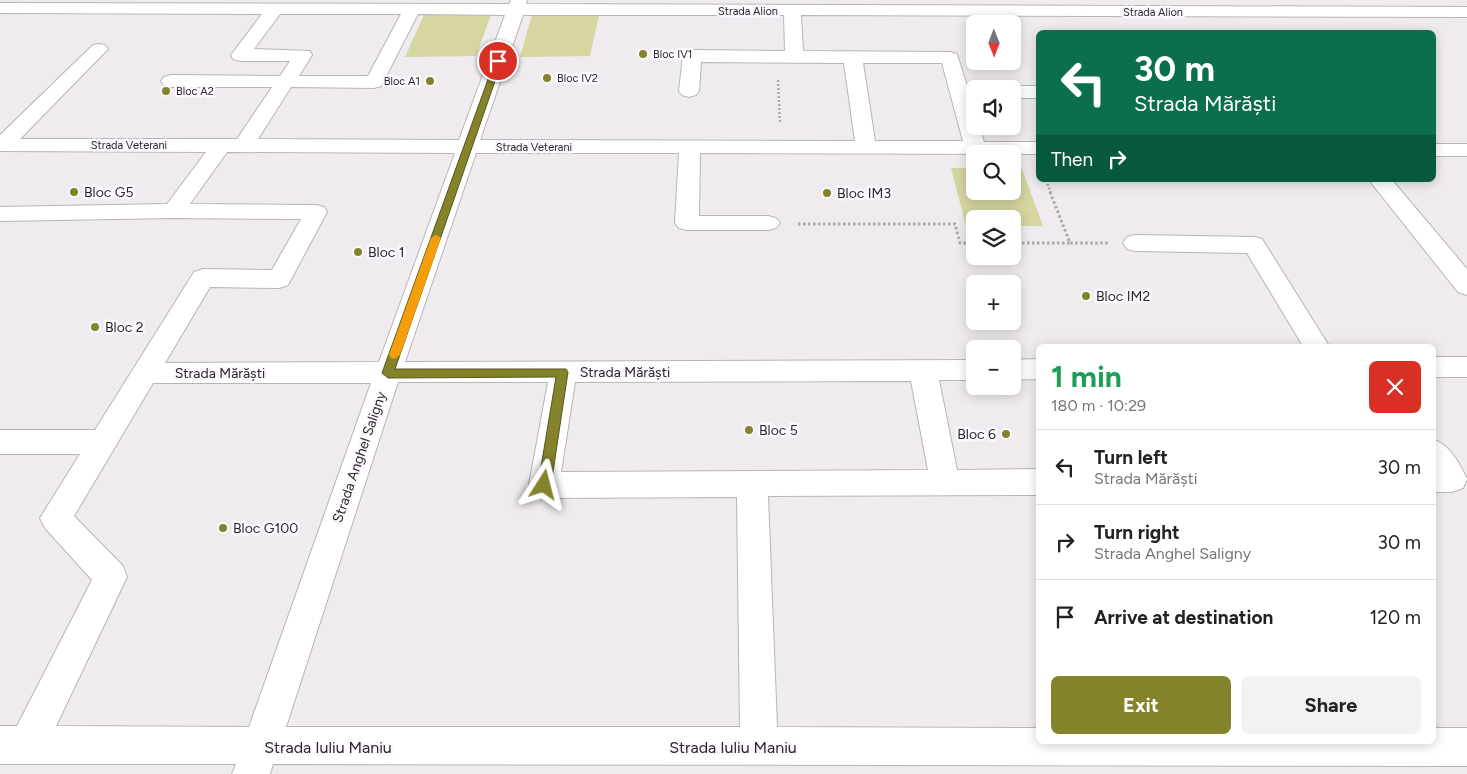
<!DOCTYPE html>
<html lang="en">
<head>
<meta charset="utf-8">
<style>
	:root { --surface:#fff; --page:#f2f2f2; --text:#222; --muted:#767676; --line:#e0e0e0; --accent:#84832c }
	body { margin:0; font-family:Figtree,sans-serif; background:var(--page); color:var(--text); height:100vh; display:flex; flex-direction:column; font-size:19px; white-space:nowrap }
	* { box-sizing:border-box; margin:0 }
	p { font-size:16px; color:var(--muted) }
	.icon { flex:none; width:28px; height:28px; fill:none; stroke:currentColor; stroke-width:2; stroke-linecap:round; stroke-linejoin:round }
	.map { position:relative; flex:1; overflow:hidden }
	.sheet { position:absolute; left:1036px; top:344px; width:400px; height:400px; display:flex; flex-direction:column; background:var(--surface); border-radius:8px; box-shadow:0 2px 12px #0003 }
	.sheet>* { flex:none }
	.guide { position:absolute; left:1036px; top:30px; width:400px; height:152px; border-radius:8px; box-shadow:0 2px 12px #0003; background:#0b6e4f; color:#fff; overflow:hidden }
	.needle { width:32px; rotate:179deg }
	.buttons { position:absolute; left:966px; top:15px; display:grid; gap:10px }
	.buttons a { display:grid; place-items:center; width:55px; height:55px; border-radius:8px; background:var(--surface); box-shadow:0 2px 12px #0003; font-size:25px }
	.pin { position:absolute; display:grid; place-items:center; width:42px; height:42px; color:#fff; margin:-21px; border:2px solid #fff; border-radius:50%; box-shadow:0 1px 5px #0007 }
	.me { position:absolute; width:55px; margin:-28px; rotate:9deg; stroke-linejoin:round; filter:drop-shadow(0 0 4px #0008) }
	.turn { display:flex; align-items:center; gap:18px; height:105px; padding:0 15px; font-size:22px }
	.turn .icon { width:65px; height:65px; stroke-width:2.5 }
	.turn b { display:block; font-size:35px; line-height:42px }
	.then { display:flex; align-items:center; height:48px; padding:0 15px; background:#0003; gap:10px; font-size:19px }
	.round { display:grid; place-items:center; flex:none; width:52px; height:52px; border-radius:8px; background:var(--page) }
	.overview { display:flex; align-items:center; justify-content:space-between; height:85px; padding:0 15px }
	h1 { font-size:30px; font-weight:700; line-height:38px; color:#1e9e55 }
	.primary-button { display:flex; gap:10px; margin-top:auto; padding:10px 15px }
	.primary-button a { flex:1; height:58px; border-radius:8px; background:var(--accent); color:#fff; font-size:20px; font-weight:700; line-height:58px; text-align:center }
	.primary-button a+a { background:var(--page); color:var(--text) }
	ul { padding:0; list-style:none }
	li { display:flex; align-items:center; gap:15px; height:75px; padding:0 15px; border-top:1px solid var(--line) }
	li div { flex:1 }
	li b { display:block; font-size:19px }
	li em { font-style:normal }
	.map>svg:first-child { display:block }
	.green { fill:#d5d6a0 }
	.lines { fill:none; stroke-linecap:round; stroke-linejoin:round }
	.minor-casing { stroke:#b8b4b9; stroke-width:2 }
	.path-far1 { stroke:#aca9ac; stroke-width:2.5; stroke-dasharray:2 2; stroke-linecap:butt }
	.path { stroke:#aca9ac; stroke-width:3; stroke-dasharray:2.5 2.5; stroke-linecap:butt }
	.minor { fill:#fff; fill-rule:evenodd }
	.route { fill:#84832c; stroke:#56551d }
	.slow { fill:#f59e0b }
	.poi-dot { fill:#84832c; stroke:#fcf8fd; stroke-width:2 }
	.labels { text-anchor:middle; stroke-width:5; stroke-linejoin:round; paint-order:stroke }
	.far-street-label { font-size:11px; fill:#292729; stroke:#fcf8fd }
	.far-poi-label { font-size:11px; fill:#292729; stroke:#fcf8fd; text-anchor:start }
	.poi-label { font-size:14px; fill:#292729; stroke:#fcf8fd; text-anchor:start }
	.street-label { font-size:14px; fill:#292729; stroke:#fcf8fd }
	.near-street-label { font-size:16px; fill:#292729; stroke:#fcf8fd }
</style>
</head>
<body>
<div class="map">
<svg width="1467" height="774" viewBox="0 0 1467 774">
	<rect width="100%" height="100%" fill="#efebef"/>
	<path class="green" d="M424,15h67l-15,41 -71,1z
		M532,15h67l-9,41 -70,1z
		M951,168h24v23h37l1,-23 9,1 21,57h-30l-1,-7h-37v7h-9z"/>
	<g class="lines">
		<g class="minor-casing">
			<path id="minor" d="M511,0h16l-1,4 941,3v10l-666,-2 2,36 147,1 7,2 18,58v14h4l5,16h55v12l-339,-1 -1,63h69l8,2 4,5 -4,5 -8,2h-81l-8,-2 -4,-5 4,-70h-203l-71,209 570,-2v20h-36l18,90 82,-1v26l-271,1 9,231 262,1v13h395v-13h33v38l-1194,-2 -3,10h-38l4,-10h-236v-38h17l75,-146 -47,-52 -5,-10 40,-64h-80v-24h95l99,-158 9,-3 69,1 29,-51 -128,-1 -173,3v-14l167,-3 39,-52 -206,-1v-16l93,-90 6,-1 6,1 3,4 -88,90h217l35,-52h-101l-7,-2 -3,-4 3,-4 7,-2 109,1 10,-15h-50l-7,-2 -2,-4 31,-41 -262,-1v-10l509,1zM280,14h121l-33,62h-69l13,-21 -2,-4 -56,-2zM418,14l87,1 -46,125 -201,-1 33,-52 83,1 7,-2zM523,15h261l1,36 -93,-1 -7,2 -2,4 -4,35 3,4 7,2 7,-2 3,-4 2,-29 143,1 11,78 -375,-1zM863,63h79l21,78h-88zM227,152l228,1 -76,209 -214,1 45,-76 69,1 9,-3 39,-73 -3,-5 -8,-2 -126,-1zM911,381l17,89 -367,2 14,-90zM398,382h150l-19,103 4,9 11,4 193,-1 3,230h-454zM153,383h218l-122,344 -193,-1 71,-149 -4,-11 -49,-50z
				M1012,86h27v12h-27v-9h-7z
				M1434,144h33v12h-33z
				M1369,180h23l75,89v26l-9,-3z
				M1135,235l119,2 8,2 67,107h-26l-56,-93 -112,-2 -8,-2 -4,-6 4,-6z
				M1434,357h33v20h-33z
				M1039,359v20l-27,1v-20z
				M1434,440c16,5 26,24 33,39l-4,9 -11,4h-18z"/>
		</g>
		<path class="path-far1" d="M778,80l2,44
			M1046,180l5,13"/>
		<path class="path" d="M1050,192l20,51h39
			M798,224h157l5,19h15
			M1012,243h58"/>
		<use href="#minor" class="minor"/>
	</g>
	<path class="route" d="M495,60l7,1 -107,308h171l2,3 -17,113 -2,4 -5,1 -4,-1 -2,-4 18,-108 -168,1 -6,-5z"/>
	<path class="slow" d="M436,235l5,3 -41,117 -5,4 -4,-1 -2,-3 42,-117z"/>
	<g class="poi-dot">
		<circle cx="643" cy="54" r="5"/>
		<circle cx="547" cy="78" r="5"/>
		<circle cx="430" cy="81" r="5"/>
		<circle cx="166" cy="91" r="5"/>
		<circle cx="74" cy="192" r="5"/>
		<circle cx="827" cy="193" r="5"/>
		<circle cx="358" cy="252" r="5"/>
		<circle cx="1086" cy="296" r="5"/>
		<circle cx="95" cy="327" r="5"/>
		<circle cx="749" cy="430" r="5"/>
		<circle cx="1006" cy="434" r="5"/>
		<circle cx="223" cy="528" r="5"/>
	</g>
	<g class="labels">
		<g class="far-street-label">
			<text x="748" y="15">Strada Alion</text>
			<text x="1153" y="16">Strada Alion</text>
			<text x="129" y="149">Strada Veterani</text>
			<text x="534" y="151">Strada Veterani</text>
		</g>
		<g class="far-poi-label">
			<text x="653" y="58">Bloc IV1</text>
			<text x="557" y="82">Bloc IV2</text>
			<text x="420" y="85" text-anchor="end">Bloc A1</text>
			<text x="176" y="95">Bloc A2</text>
		</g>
		<g class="poi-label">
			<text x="84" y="197">Bloc G5</text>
			<text x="837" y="198">Bloc IM3</text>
			<text x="368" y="257">Bloc 1</text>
			<text x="1096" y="301">Bloc IM2</text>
			<text x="105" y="332">Bloc 2</text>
			<text x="759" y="435">Bloc 5</text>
			<text x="996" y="439" text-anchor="end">Bloc 6</text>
			<text x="233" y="533">Bloc G100</text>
		</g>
		<g class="street-label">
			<text x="625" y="377">Strada Mărăști</text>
			<text x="220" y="378">Strada Mărăști</text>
			<text transform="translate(359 457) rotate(-71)" y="5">Strada Anghel Saligny</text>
		</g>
		<g class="near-street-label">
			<text x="328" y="753">Strada Iuliu Maniu</text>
			<text x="733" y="753">Strada Iuliu Maniu</text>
		</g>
	</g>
</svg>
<div class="buttons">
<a><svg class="needle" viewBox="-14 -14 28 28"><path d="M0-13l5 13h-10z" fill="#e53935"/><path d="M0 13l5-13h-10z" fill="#767676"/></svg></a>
<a><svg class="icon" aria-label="sound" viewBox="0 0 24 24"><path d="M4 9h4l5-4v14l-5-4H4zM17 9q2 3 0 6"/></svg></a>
<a><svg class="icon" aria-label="search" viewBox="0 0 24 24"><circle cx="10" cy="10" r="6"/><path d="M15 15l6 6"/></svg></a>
<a><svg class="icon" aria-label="layers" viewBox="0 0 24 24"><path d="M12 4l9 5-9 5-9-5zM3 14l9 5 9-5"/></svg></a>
<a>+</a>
<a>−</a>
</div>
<div class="pin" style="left:498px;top:61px;background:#d93025"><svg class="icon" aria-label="arrive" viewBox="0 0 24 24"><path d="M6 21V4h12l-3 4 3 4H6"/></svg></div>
<svg class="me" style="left:544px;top:485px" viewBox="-20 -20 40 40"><path d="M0-17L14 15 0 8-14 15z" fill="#84832c" stroke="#fff" stroke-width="4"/></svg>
<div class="guide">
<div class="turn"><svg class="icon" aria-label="left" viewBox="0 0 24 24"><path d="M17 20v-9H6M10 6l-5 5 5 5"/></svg><div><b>30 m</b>Strada Mărăști</div></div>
<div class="then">Then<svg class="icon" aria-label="right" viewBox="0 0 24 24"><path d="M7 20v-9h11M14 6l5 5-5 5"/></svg></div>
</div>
<section class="sheet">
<div class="overview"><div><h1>1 min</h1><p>180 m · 10:29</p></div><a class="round" style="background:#d93025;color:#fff"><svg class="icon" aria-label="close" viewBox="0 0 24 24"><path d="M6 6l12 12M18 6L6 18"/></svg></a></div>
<ul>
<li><svg class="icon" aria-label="left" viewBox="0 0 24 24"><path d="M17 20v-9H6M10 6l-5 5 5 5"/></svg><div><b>Turn left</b><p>Strada Mărăști</p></div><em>30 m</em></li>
<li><svg class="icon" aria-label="right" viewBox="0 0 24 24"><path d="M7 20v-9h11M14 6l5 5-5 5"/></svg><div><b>Turn right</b><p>Strada Anghel Saligny</p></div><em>30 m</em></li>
<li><svg class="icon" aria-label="arrive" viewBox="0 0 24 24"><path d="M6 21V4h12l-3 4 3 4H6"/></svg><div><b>Arrive at destination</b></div><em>120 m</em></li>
</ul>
<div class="primary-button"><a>Exit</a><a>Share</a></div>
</section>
</div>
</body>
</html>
